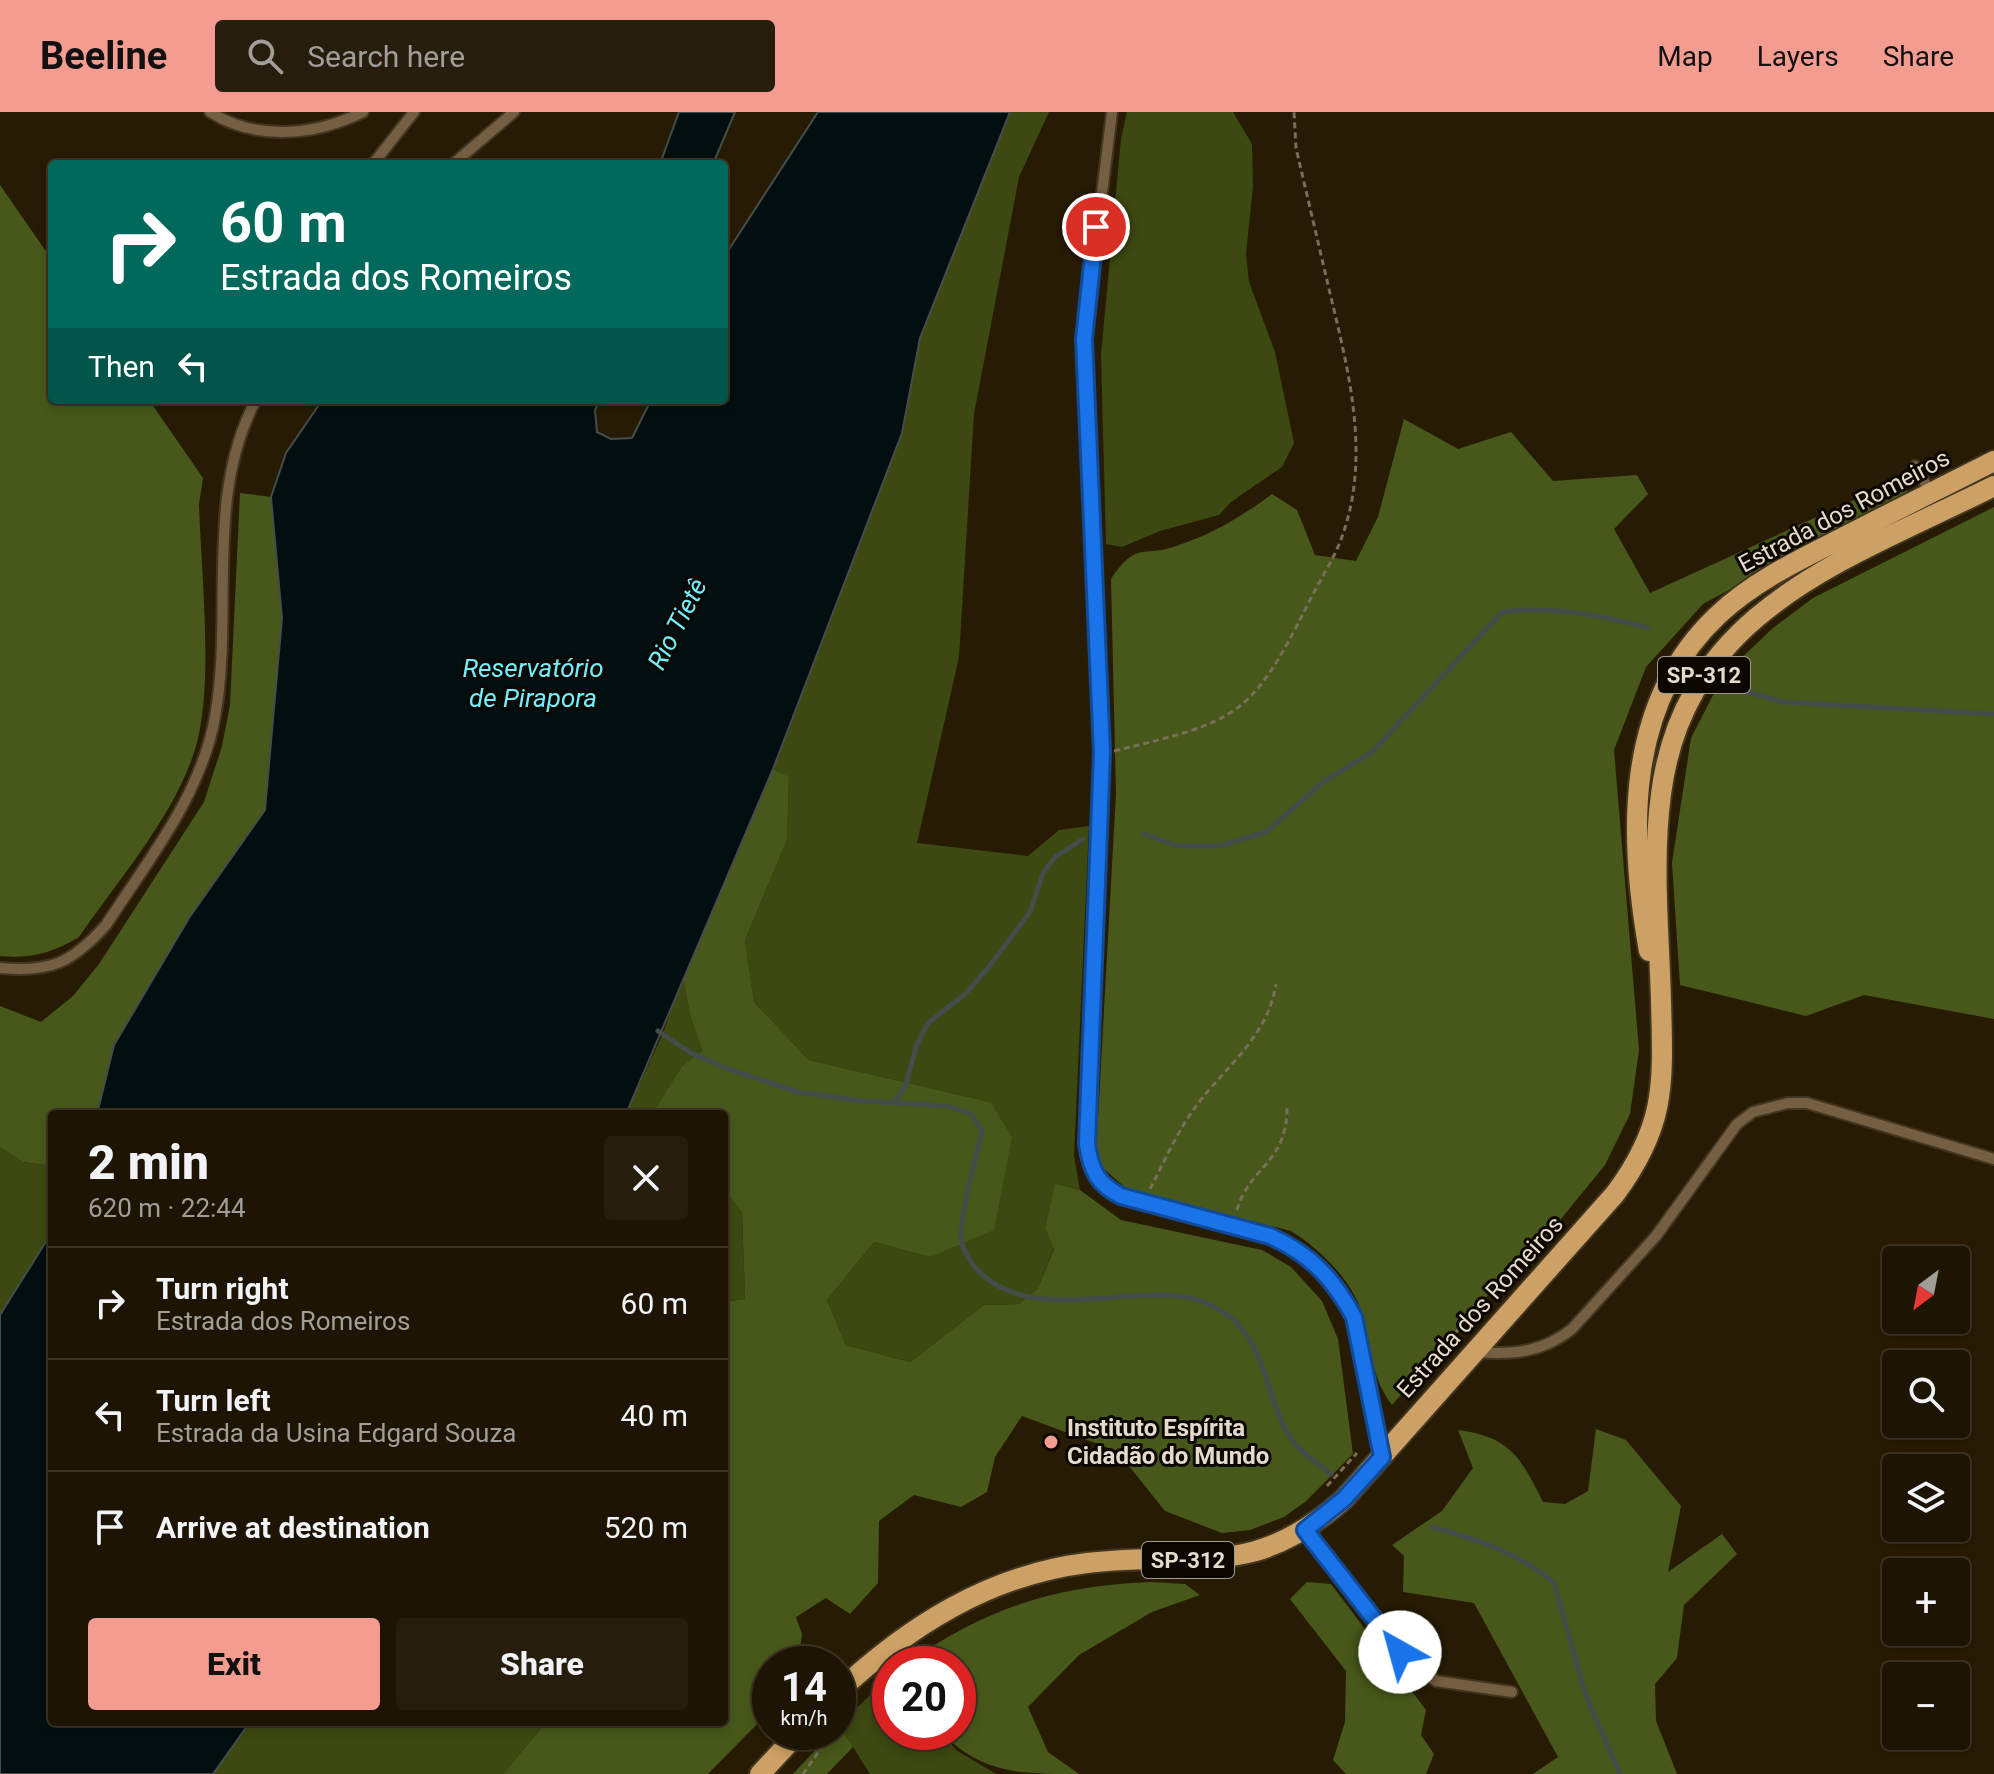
<!DOCTYPE html>
<html lang="en">
<head>
<meta charset="utf-8">
<style>
	:root { --surface:#1e1403; --page:#261d0d; --text:#f1f3f6; --muted:#a19e9a; --line:#3c3325; --accent:#f59c91 }
	body { margin:0; font-family:Roboto,sans-serif; background:var(--page); color:var(--text); height:100vh; display:flex; flex-direction:column; font-size:30px; white-space:nowrap }
	* { box-sizing:border-box; margin:0 }
	p { font-size:26px; color:var(--muted) }
	.icon { flex:none; width:44px; height:44px; fill:none; stroke:currentColor; stroke-width:2; stroke-linecap:round; stroke-linejoin:round }
	.map { position:relative; flex:1; overflow:hidden }
	.sheet { position:absolute; left:48px; top:998px; width:680px; height:616px; display:flex; flex-direction:column; background:var(--surface); border-radius:8px; box-shadow:0 4px 12px #0003,0 0 0 2px var(--line) }
	.sheet>* { flex:none }
	.banner { position:absolute; left:48px; top:48px; width:680px; height:244px; border-radius:8px; box-shadow:0 4px 12px #0003,0 0 0 2px var(--line); background:#00695c; color:#fff; overflow:hidden }
	.needle { width:52px; rotate:212deg }
	.fabs { position:absolute; left:1882px; top:1134px; display:grid; gap:16px }
	.fabs a { display:grid; place-items:center; width:88px; height:88px; border-radius:8px; background:var(--surface); box-shadow:0 4px 12px #0003,0 0 0 2px var(--line); font-size:40px }
	.speed { position:absolute; left:752px; top:1534px; display:flex; gap:16px; font-size:40px; font-weight:700; text-align:center }
	.speed>* { display:grid; place-content:center; width:104px; height:104px; border-radius:50%; background:var(--surface); box-shadow:0 4px 12px #0003,0 0 0 2px var(--line); line-height:1 }
	.speed small { font-size:20px; font-weight:400 }
	.speed .limit { border:12px solid #d22; background:#fff; color:#111 }
	.pin { position:absolute; display:grid; place-items:center; width:68px; height:68px; color:#fff; margin:-34px; border:4px solid #fff; border-radius:50%; box-shadow:0 2px 8px #0007 }
	.me { position:absolute; width:88px; margin:-44px; rotate:322deg; stroke-linejoin:round; filter:drop-shadow(0 0 6px #0008) }
	.turn { display:flex; align-items:center; gap:28px; height:168px; padding:0 40px; font-size:36px }
	.turn .icon { width:104px; height:104px; stroke-width:2.5 }
	.turn b { display:block; font-size:56px; line-height:68px }
	.then { display:flex; align-items:center; height:76px; padding:0 40px; background:#0003; gap:16px; font-size:30px }
	.round { display:grid; place-items:center; flex:none; width:84px; height:84px; border-radius:8px; background:var(--page) }
	.overview { display:flex; align-items:center; justify-content:space-between; height:136px; padding:0 40px }
	h1 { font-size:48px; font-weight:800; line-height:60px }
	.action { display:flex; gap:16px; margin-top:auto; padding:16px 40px }
	.action a { flex:1; height:92px; border-radius:8px; background:var(--accent); color:#111; font-size:32px; font-weight:800; line-height:92px; text-align:center }
	.action a+a { background:var(--page); color:var(--text) }
	ul { padding:0; list-style:none }
	li { display:flex; align-items:center; gap:24px; height:112px; padding:0 40px; border-top:2px solid var(--line) }
	li div { flex:1 }
	li b { display:block; font-size:30px }
	li em { font-style:normal }
	header { display:flex; align-items:center; gap:48px; box-sizing:border-box; height:112px; padding:0 40px; background:var(--accent); color:#111 }
	header strong { font-size:38px }
	nav { display:flex; gap:44px; margin-inline-start:auto; font-size:28px }
	.search { width:560px; height:72px; background:var(--page); display:flex; align-items:center; gap:20px; box-sizing:border-box; padding:0 28px; border-radius:8px; color:var(--muted); font-size:30px }
	.map>svg:first-child { display:block }
	.green { fill:#3c4911 }
	.forest { fill:#48581a }
	.water { fill:#020e10; stroke:#464c49; stroke-width:2 }
	.lines { fill:none; stroke-linecap:round; stroke-linejoin:round }
	.stream { stroke:#464c49; stroke-width:5 }
	.service-casing { stroke:#423620; stroke-width:14 }
	.primary-casing { stroke:#423620; stroke-width:24 }
	.path { stroke:#796e5a; stroke-width:3; stroke-dasharray:6 4; stroke-linecap:butt }
	.service { stroke:#745f43; stroke-width:10 }
	.primary { stroke:#cda165; stroke-width:20 }
	.route-casing { stroke:#114b97; stroke-width:20 }
	.route { stroke:#1a73e8; stroke-width:14 }
	.poi-dot { fill:#f59c91; stroke:#0c0701; stroke-width:3 }
	.labels { text-anchor:middle; stroke-width:6; stroke-linejoin:round; paint-order:stroke }
	.shield { fill:#0c0701; stroke:#a39b90; stroke-width:2 }
	.shield-label { font-size:22px; font-weight:bold; fill:#e4dbcd }
	.street-label { font-size:24px; fill:#e4dbcd; stroke:#0c0701 }
	.poi-label { font-size:24px; font-weight:bold; fill:#e4dbcd; stroke:#0c0701; text-anchor:start }
	.water-label { font-size:26px; font-style:italic; fill:#72eefc; stroke:#0c0701 }
</style>
</head>
<body>
<header>
<strong>Beeline</strong>
<div class="search"><svg class="icon" aria-label="search" viewBox="0 0 24 24"><circle cx="10" cy="10" r="6"/><path d="M15 15l6 6"/></svg>Search here</div>
<nav><a>Map</a><a>Layers</a><a>Share</a></nav>
</header>
<div class="map">
<svg width="1994" height="1662" viewBox="0 0 1994 1662">
	<rect width="100%" height="100%" fill="#281b04"/>
	<path class="green" d="M1010,0h39l-30,65 -45,237 -15,243 -42,186 111,13 31,-26 30,-4 -15,330 6,34 -25,-5 -10,43 9,20 -16,40 -19,16 -35,1 -74,57 -64,-17 -19,-45 47,-58 56,15 60,-155 -181,-42 -55,-58 -9,-62 42,-100 2,-62 -16,-9 129,-336 18,-95z
		M1127,0h106l19,32 1,42 -7,68 3,28 26,70 19,91 -12,24 -51,35 -12,13 -59,16 -38,16 -16,-3 -5,-189 20,-216z
		M683,865l7,38 14,36 -22,15 -27,48h-29l37,-81z
		M0,1035l23,15 29,4v66l-52,83z
		M724,1079l18,21 3,87 -21,3z
		M890,1564v56h51l15,18 40,24h-126l-31,-49z
		M250,1610h296l-43,52h-290z"/>
	<path class="forest" d="M0,73l52,75v140h97l54,78 -4,26c2,68 15,179 -3,242 -19,67 -78,134 -117,191 -27,16 -48,22 -79,19z
		M1404,307l54,30 53,-17 42,49 84,-6 11,19 -34,35 36,64 252,-115 6,15 -205,111 -57,63 -32,83 25,300 -9,64 -25,51 -80,98 -23,16 -110,126c-22,-30 -20,-55 -29,-89 -10,-35 -43,-67 -72,-85l-164,-42 -23,-20 -8,-15 20,-360 -5,-215c27,-40 32,-20 68,-34 34,-11 65,-30 93,-51l25,16 18,45 41,6 22,-44z
		M240,381l31,4 11,121 -16,192 -77,108 -75,127 -17,69h-45v52l-29,-4 -23,-15v-141l41,16 32,-26 26,-32 105,-162 18,-56 8,-41z
		M1994,395v512l-130,-24 -58,21 -126,-31 -8,-122 19,-125 21,-41 21,-31 40,-38 40,-30z
		M773,657l16,8 -2,63 -42,100 9,62 55,58 181,42 22,35 -18,93 -64,27 -56,-15 -47,58 19,45 64,17 74,-57 35,-1 19,-16 16,-39 -9,-21 10,-44 25,6 41,30 141,30 29,17 31,34 16,38 15,115 -48,48 -21,15 -34,13 -28,3 -57,-22 -48,-60 -95,-35 -27,41 -8,35 -26,15 -47,-12 -35,26 -1,62 -28,31 -24,-16 -30,19 6,17 -4,30h-28v47l-62,63h-205l43,-52h178v-420l21,-3 -3,-87 -18,-21v-77l-70,-2 28,-46 21,-15 -13,-36 -7,-38z
		M1596,1317l30,11 55,66 -13,66 54,-38 15,20 -53,51 -7,53 -22,26 1,37 21,53h-144l25,-17 -84,-154 -71,-11 1,-36 -12,-11 50,-34 31,-43 -15,-38c53,7 63,28 85,72l22,2 23,-13z
		M1151,1470l34,2 15,11 -48,17 -73,43 -51,52 20,45 31,22c-59,0 -97,0 -138,-42h17v-68h-52c80,-56 147,-78 245,-82z
		M1307,1470l24,2 95,126 -5,25 13,19 -8,20h-80l-13,-14 12,-38 1,-51 -56,-72z
		M839,1613l14,22 -26,27h-34l39,-42h6z"/>
	<path class="water" d="M679,0h56l-22,52h-53z
		M818,0h192l-90,226 -18,95 -129,336 -147,345h-529l17,-69 75,-127 76,-108 17,-192 -11,-121 15,-44 35,-51 279,-2 -5,10 2,22 14,7 21,-1 19,-38h73v-143z
		M52,1120v490h198l-37,52h-213v-459z"/>
	<g class="lines">
		<path class="stream" d="M1733,576l49,14 212,12
			M1144,722l33,12h42l47,-14 57,-50 49,-30 130,-140c51,-6 98,3 146,16
			M658,919l33,22 37,16 70,23 64,9 85,5 24,8 11,16c-5,26 -22,84 -21,108 0,9 7,19 12,27 53,64 154,17 221,34 11,2 35,15 43,24 27,28 31,71 47,104 10,21 30,34 47,47
			M894,990l11,-15 12,-43 11,-21 36,-28 24,-27 42,-56 13,-39 12,-16 28,-18
			M1432,1415c43,12 88,26 122,56l32,113 34,78"/>
		<g class="service-casing">
			<path id="service" d="M210,0c46,29 105,24 153,0
				M1112,0l-28,227 18,414 -15,391c4,26 10,40 34,52 78,24 204,28 233,123 13,44 19,93 28,138
				M373,52l41,-52
				M453,52l61,-52
				M1915,354l16,27
				M0,856c51,5 73,-6 106,-43 43,-66 95,-130 109,-208 19,-104 -11,-220 41,-317
				M1477,1240c37,3 66,0 95,-23l84,-93 81,-112 16,-12 35,-9h19l187,56
				M1305,1418l95,122 36,29 76,11"/>
		</g>
		<g class="primary-casing">
			<path id="primary" d="M1649,839c-21,-117 -24,-249 69,-336 37,-35 85,-57 130,-80 48,-25 97,-49 146,-74
				M838,1580c71,-66 151,-117 249,-129 110,-14 162,20 257,-64l271,-305c52,-70 48,-111 46,-194 -2,-68 -9,-138 0,-206 24,-186 188,-235 333,-308
				M760,1662l39,-42"/>
		</g>
		<path class="path" d="M1114,639c123,-30 136,-32 194,-147 11,-23 27,-46 35,-70 28,-81 5,-165 -14,-245 -11,-47 -22,-94 -33,-141l-2,-36
			M1150,1077c15,-29 29,-61 49,-87 30,-38 69,-67 77,-118
			M1237,1098c13,-45 51,-46 50,-105
			M1428,1262c17,-34 51,-70 82,-92
			M1327,1374l30,-33
			M803,1662l21,-30 -5,-12"/>
		<use href="#service" class="service"/>
		<use href="#primary" class="primary"/>
	</g>
	<g class="lines">
		<g class="route-casing">
			<path id="route" d="M1096,115l-12,112 18,414 -15,391c4,26 10,40 34,52l149,40c40,18 63,42 84,81l28,140 -38,42 -39,31 95,122"/>
		</g>
		<use href="#route" class="route"/>
	</g>
	<circle class="poi-dot" cx="1051" cy="1330" r="8"/>
	<g class="labels">
		<g class="shield">
			<rect x="1658" y="545" width="92" height="36" rx="6"/>
			<rect x="1142" y="1430" width="92" height="36" rx="6"/>
		</g>
		<g class="shield-label">
			<text x="1704" y="571">SP-312</text>
			<text x="1188" y="1456">SP-312</text>
		</g>
		<g class="street-label">
			<text transform="translate(1844 399) rotate(-28)" y="8">Estrada dos Romeiros</text>
			<text transform="translate(1480 1195) rotate(-48)" y="8">Estrada dos Romeiros</text>
		</g>
		<g class="poi-label">
			<text x="1067" y="1324">Instituto Espírita<tspan x="1067" dy="28">Cidadão do Mundo</tspan></text>
		</g>
		<g class="water-label">
			<text transform="translate(677 512) rotate(-63)" y="9">Rio Tietê</text>
			<text x="533" y="565">Reservatório<tspan x="533" dy="30">de Pirapora</tspan></text>
		</g>
	</g>
</svg>
<div class="fabs">
<a><svg class="needle" viewBox="-14 -14 28 28"><path d="M0-13l5 13h-10z" fill="#e53935"/><path d="M0 13l5-13h-10z" fill="#a19e9a"/></svg></a>
<a><svg class="icon" aria-label="search" viewBox="0 0 24 24"><circle cx="10" cy="10" r="6"/><path d="M15 15l6 6"/></svg></a>
<a><svg class="icon" aria-label="layers" viewBox="0 0 24 24"><path d="M12 4l9 5-9 5-9-5zM3 14l9 5 9-5"/></svg></a>
<a>+</a>
<a>−</a>
</div>
<div class="speed"><div>14<small>km/h</small></div><div class="limit">20</div></div>
<div class="pin" style="left:1096px;top:115px;background:#d93025"><svg class="icon" aria-label="arrive" viewBox="0 0 24 24"><path d="M6 21V4h12l-3 4 3 4H6"/></svg></div>
<svg class="me" style="left:1400px;top:1540px" viewBox="-20 -20 40 40"><circle r="19" fill="#fff"/><path d="M0-13L10 11 0 6-10 11z" fill="#1a73e8"/></svg>
<div class="banner">
<div class="turn"><svg class="icon" aria-label="right" viewBox="0 0 24 24"><path d="M7 20v-9h11M14 6l5 5-5 5"/></svg><div><b>60 m</b>Estrada dos Romeiros</div></div>
<div class="then">Then<svg class="icon" aria-label="left" viewBox="0 0 24 24"><path d="M17 20v-9H6M10 6l-5 5 5 5"/></svg></div>
</div>
<section class="sheet">
<div class="overview"><div><h1>2 min</h1><p>620 m · 22:44</p></div><a class="round"><svg class="icon" aria-label="close" viewBox="0 0 24 24"><path d="M6 6l12 12M18 6L6 18"/></svg></a></div>
<ul>
<li><svg class="icon" aria-label="right" viewBox="0 0 24 24"><path d="M7 20v-9h11M14 6l5 5-5 5"/></svg><div><b>Turn right</b><p>Estrada dos Romeiros</p></div><em>60 m</em></li>
<li><svg class="icon" aria-label="left" viewBox="0 0 24 24"><path d="M17 20v-9H6M10 6l-5 5 5 5"/></svg><div><b>Turn left</b><p>Estrada da Usina Edgard Souza</p></div><em>40 m</em></li>
<li><svg class="icon" aria-label="arrive" viewBox="0 0 24 24"><path d="M6 21V4h12l-3 4 3 4H6"/></svg><div><b>Arrive at destination</b></div><em>520 m</em></li>
</ul>
<div class="action"><a>Exit</a><a>Share</a></div>
</section>
</div>
</body>
</html>
